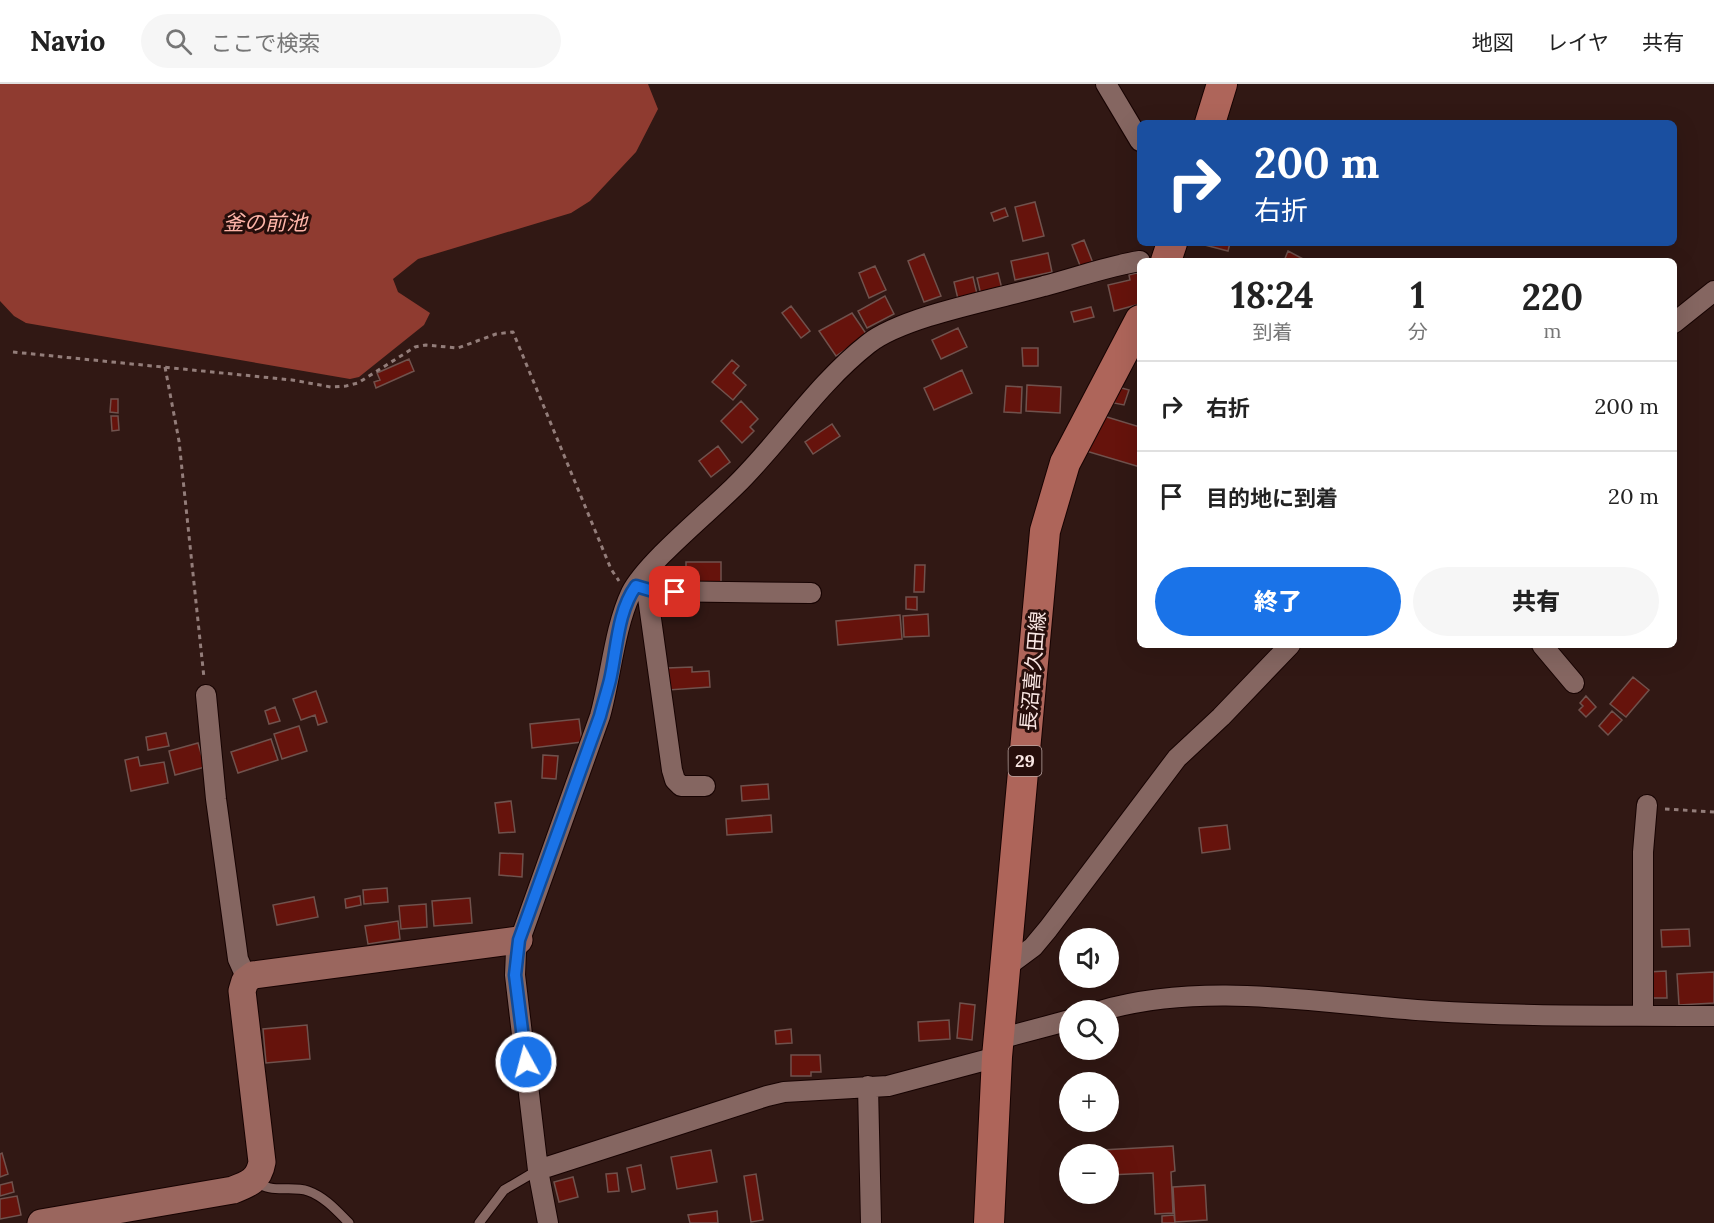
<!DOCTYPE html>
<html lang="ja">
<head>
<meta charset="utf-8">
<style>
	:root { --surface:#fff; --page:#f6f6f6; --text:#222; --muted:#767676; --line:#e0e0e0; --accent:#1a73e8 }
	body { margin:0; font-family:Lora,"Noto Sans JP",serif; background:var(--page); color:var(--text); height:100vh; display:flex; flex-direction:column; font-size:22px; white-space:nowrap }
	* { box-sizing:border-box; margin:0 }
	p { font-size:20px; color:var(--muted) }
	.icon { flex:none; width:33px; height:33px; fill:none; stroke:currentColor; stroke-width:2; stroke-linecap:round; stroke-linejoin:round }
	.map { position:relative; flex:1; overflow:hidden }
	.panel { position:absolute; left:1137px; top:174px; width:540px; height:390px; display:flex; flex-direction:column; background:var(--surface); border-radius:9px; box-shadow:0 6px 24px #0002 }
	.panel>* { flex:none }
	.top-card { position:absolute; left:1137px; top:36px; width:540px; height:126px; border-radius:9px; box-shadow:0 6px 24px #0002; background:#1a4fa0; color:#fff; overflow:hidden }
	.tools { position:absolute; left:1059px; top:844px; display:grid; gap:12px }
	.tools a { display:grid; place-items:center; width:60px; height:60px; border-radius:50%; background:var(--surface); box-shadow:0 6px 24px #0002; font-size:30px }
	.pin { position:absolute; display:grid; place-items:center; width:51px; height:51px; color:#fff; margin:-26px; border-radius:12px; box-shadow:0 3px 9px #0006 }
	.me { position:absolute; width:66px; margin:-33px; rotate:353deg; stroke-linejoin:round; filter:drop-shadow(0 0 4px #0008) }
	.turn { display:flex; align-items:center; gap:21px; height:126px; padding:0 18px; font-size:27px }
	.turn .icon { width:78px; height:78px; stroke-width:2.5 }
	.turn b { display:block; font-size:42px; line-height:51px }
	.eta { display:flex; justify-content:space-evenly; align-items:center; height:102px; text-align:center }
	.eta b { font-size:36px; font-weight:800; line-height:42px }
	.button { display:flex; gap:12px; margin-top:auto; padding:12px 18px }
	.button a { flex:1; height:69px; border-radius:36px; background:var(--accent); color:#fff; font-size:24px; font-weight:800; line-height:69px; text-align:center }
	.button a+a { background:var(--page); color:var(--text) }
	ul { padding:0; list-style:none }
	li { display:flex; align-items:center; gap:18px; height:90px; padding:0 18px; border-top:2px solid var(--line) }
	li div { flex:1 }
	li b { display:block; font-size:22px }
	li em { font-style:normal }
	header { display:flex; align-items:center; gap:36px; box-sizing:border-box; height:84px; padding:0 30px; background:var(--surface); border-bottom:2px solid var(--line) }
	header strong { font-size:28px }
	nav { display:flex; gap:33px; margin-inline-start:auto; font-size:21px }
	.search { width:420px; height:54px; background:var(--page); display:flex; align-items:center; gap:15px; box-sizing:border-box; padding:0 21px; border-radius:33px; color:var(--muted); font-size:22px }
	.map>svg:first-child { display:block }
	.water { fill:#8f3b30 }
	.building { fill:#66130c; stroke:#70524d; stroke-width:1.5 }
	.lines { fill:none; stroke-linecap:round; stroke-linejoin:round }
	.lane-casing { stroke:#170302; stroke-width:11 }
	.street-casing { stroke:#170302; stroke-width:22 }
	.secondary-casing { stroke:#170302; stroke-width:29 }
	.primary-casing { stroke:#170302; stroke-width:32 }
	.path { stroke:#937d7a; stroke-width:3; stroke-dasharray:4.5 4.5; stroke-linecap:butt }
	.lane { stroke:#856661; stroke-width:9 }
	.street { stroke:#856661; stroke-width:20 }
	.secondary { stroke:#9a665e; stroke-width:27 }
	.primary { stroke:#ae655a; stroke-width:30 }
	.route-casing { stroke:#114b97; stroke-width:15 }
	.route { stroke:#1a73e8; stroke-width:10 }
	.labels { text-anchor:middle; stroke-width:6; stroke-linejoin:round; paint-order:stroke }
	.shield { fill:#260e0b; stroke:#baa6a3; stroke-width:1.5 }
	.shield-label { font-size:18px; font-weight:bold; fill:#fae7e4 }
	.street-label { font-size:20px; fill:#fae7e4; stroke:#260e0b }
	.water-label { font-size:21px; font-style:italic; fill:#feb5a9; stroke:#260e0b }
</style>
</head>
<body>
<header>
<strong>Navio</strong>
<div class="search"><svg class="icon" aria-label="search" viewBox="0 0 24 24"><circle cx="10" cy="10" r="6"/><path d="M15 15l6 6"/></svg>ここで検索</div>
<nav><a>地図</a><a>レイヤ</a><a>共有</a></nav>
</header>
<div class="map">
<svg width="1714" height="1139" viewBox="0 0 1714 1139">
	<rect width="100%" height="100%" fill="#311814"/>
	<path class="water" d="M0,0h648l10,25 -22,43 -46,49 -19,12 -153,46 -25,20 5,13 32,21 -6,12 -65,52 -9,2 -324,-56 -12,-7 -14,-15z"/>
	<path class="building" d="M1035,118l9,34 -21,5 -8,-34z
		M1005,124l3,8 -14,5 -3,-8z
		M1084,156l9,23 -12,5 -9,-23z
		M1197,159h33l-2,8z
		M1288,167l19,10h-23z
		M1048,169l4,19 -37,8 -4,-19z
		M924,170l17,42 -17,6 -16,-41z
		M875,182l11,24 -17,8 -10,-25z
		M1140,188v32l-26,7 -6,-26 22,-5 -1,-5z
		M998,189l4,16 -21,6 -4,-17z
		M973,193l4,17 -19,5 -4,-17z
		M885,212l9,18 -27,14 -9,-17z
		M791,222l19,25 -9,7 -19,-25z
		M1091,223l3,10 -20,5 -3,-10z
		M852,229l15,22 -31,21 -17,-25z
		M958,244l9,19 -26,12 -9,-19z
		M1022,264h16v18h-15z
		M409,275l5,12 -38,17 -2,-6 6,-2 -3,-7z
		M732,276l7,6 -6,7 13,12 -13,15 -21,-18z
		M962,286l10,23 -38,17 -10,-22z
		M1027,301l34,2 -1,26 -34,-2z
		M1006,302l16,1 -1,26 -17,-1z
		M1118,303l11,3 -5,15 -10,-2z
		M111,315h7v14l-8,-1z
		M741,317l17,18 -8,8 4,4 -12,12 -21,-22z
		M1097,330l43,13v40l-54,-16z
		M111,332h7l1,14 -7,1z
		M832,340l8,12 -27,18 -8,-12z
		M718,362l12,16 -19,15 -12,-16z
		M686,478h35v22h-35z
		M915,481h10l-1,27h-10z
		M906,513h11v13l-11,-1z
		M928,530l1,22 -25,1 -1,-21z
		M900,531l2,24 -64,6 -2,-24z
		M692,583v5l17,-1 1,16 -42,3 -1,-22z
		M1633,593l16,13 -23,27 -16,-13z
		M316,607l11,31 -9,3 -3,-10 -14,5 -8,-21z
		M1586,612l10,11 -10,10 -7,-7 4,-4 -3,-3z
		M275,623l5,14 -11,3 -4,-13z
		M1612,627l10,9 -14,15 -9,-9z
		M579,635l3,23 -50,6 -2,-24z
		M299,642l8,25 -25,8 -8,-25z
		M166,649l3,13 -21,4 -2,-13z
		M271,655l7,21 -40,13 -7,-21z
		M198,659l7,24 -30,8 -6,-24z
		M543,671l15,1 -2,23 -14,-1z
		M138,673l2,9 24,-4 4,21 -37,8 -6,-31z
		M768,700l1,15 -27,2 -1,-15z
		M511,717l4,31 -16,1 -4,-30z
		M771,731l1,17 -45,3 -1,-16z
		M1227,741l3,24 -28,4 -3,-25z
		M500,769l23,1 -1,23 -23,-2z
		M387,804l1,14 -24,2 -1,-14z
		M360,812l1,9 -15,3 -1,-9z
		M314,813l4,20 -41,8 -4,-20z
		M470,814l2,25 -38,3 -2,-25z
		M426,820l1,23 -26,2 -2,-23z
		M398,837l2,18 -32,5 -3,-18z
		M1689,845l1,17 -28,1 -1,-17z
		M1666,887l1,27h-18l-2,-26z
		M1714,888v31l-35,2 -2,-31z
		M960,919l15,2 -3,35 -15,-2z
		M949,936l1,19 -31,2 -1,-19z
		M307,941l3,34 -44,4 -3,-34z
		M791,945l1,14 -16,1 -1,-13z
		M791,971h29l1,17h-10v4h-20z
		M1173,1062l2,25 -4,1 2,41 -18,1 -2,-41 -45,2v-20h-5l-1,-5z
		M711,1066l6,32 -40,7 -6,-32z
		M2,1069l6,21 -8,3v-23z
		M641,1081l4,24 -13,3 -5,-24z
		M617,1089l2,18 -11,1 -2,-18z
		M756,1090l7,46 -12,2 -7,-46z
		M573,1093l5,20 -19,5 -5,-20z
		M12,1098l2,10 -14,4v-11z
		M1205,1101l2,35 -32,2 -2,-35z
		M17,1112l4,19 -21,4v-20z
		M717,1127l1,12h-28l-2,-8z
		M1174,1131l1,8h-13v-7z"/>
	<g class="lines">
		<g class="lane-casing">
			<path id="lane" d="M255,1096c15,15 35,5 53,11 17,6 29,20 41,32
				M479,1139l25,-33 34,-20"/>
		</g>
		<g class="street-casing">
			<path id="street" d="M1106,0l34,57
				M1674,239l40,-32
				M636,502l17,5 158,2
				M647,506l25,180 3,10 6,6h24
				M1542,561l32,38
				M206,611l10,104 22,160 9,20
				M1006,883l27,-20 15,-18 129,-171 44,-41 69,-72
				M1100,927c107,-31 222,-7 331,0 94,6 189,4 283,5
				M1643,932v-164l4,-47
				M999,955l71,-19
				M868,1002l3,137
				M538,1086l229,-74 17,-4 104,-6 109,-29
				M548,1139l-10,-53 -23,-195 1,-24 84,-235c11,-39 14,-87 31,-123 15,-30 78,-81 104,-107 46,-45 81,-101 133,-142 35,-28 130,-45 176,-58 31,-8 64,-20 96,-25"/>
		</g>
		<g class="secondary-casing">
			<path id="secondary" d="M41,1139l192,-33c16,-6 26,-10 29,-28l-20,-171 3,-10 8,-6 266,-35"/>
		</g>
		<g class="primary-casing">
			<path id="primary" d="M1210,39l12,-39
				M1166,177l6,-18
				M989,1139l8,-166 48,-526 20,-68 75,-143"/>
		</g>
		<path class="path" d="M13,268l279,28 39,7 15,-1 12,-3 57,-36 11,-2 32,3 38,-14 17,-2 98,237 8,12
			M165,283l14,74 25,237
			M1665,725l49,3"/>
		<use href="#lane" class="lane"/>
		<use href="#street" class="street"/>
		<use href="#secondary" class="secondary"/>
		<use href="#primary" class="primary"/>
	</g>
	<g class="lines">
		<g class="route-casing">
			<path id="route" d="M526,978l-11,-87 4,-35 81,-224c3,-12 7,-24 10,-36 7,-30 7,-68 26,-94l17,5 22,1"/>
		</g>
		<use href="#route" class="route"/>
	</g>
	<g class="labels">
		<rect class="shield" x="1008.5" y="662" width="33" height="30" rx="4.5"/>
		<g class="shield-label">
			<text x="1025" y="683">29</text>
		</g>
		<g class="street-label">
			<text transform="translate(1033 587) rotate(-85)" y="7">長沼喜久田線</text>
		</g>
		<g class="water-label">
			<text x="265" y="146">釜の前池</text>
		</g>
	</g>
</svg>
<div class="tools">
<a><svg class="icon" aria-label="sound" viewBox="0 0 24 24"><path d="M4 9h4l5-4v14l-5-4H4zM17 9q2 3 0 6"/></svg></a>
<a><svg class="icon" aria-label="search" viewBox="0 0 24 24"><circle cx="10" cy="10" r="6"/><path d="M15 15l6 6"/></svg></a>
<a>+</a>
<a>−</a>
</div>
<div class="pin" style="left:675px;top:508px;background:#d93025"><svg class="icon" aria-label="arrive" viewBox="0 0 24 24"><path d="M6 21V4h12l-3 4 3 4H6"/></svg></div>
<svg class="me" style="left:526px;top:978px" viewBox="-20 -20 40 40"><circle r="17" fill="#1a73e8" stroke="#fff" stroke-width="3"/><path d="M0-11L8 9 0 5-8 9z" fill="#fff"/></svg>
<div class="top-card">
<div class="turn"><svg class="icon" aria-label="right" viewBox="0 0 24 24"><path d="M7 20v-9h11M14 6l5 5-5 5"/></svg><div><b>200 m</b>右折</div></div>
</div>
<section class="panel">
<div class="eta">
<div><b>18:24</b><p>到着</p></div>
<div><b>1</b><p>分</p></div>
<div><b>220</b><p>m</p></div>
</div>
<ul>
<li><svg class="icon" aria-label="right" viewBox="0 0 24 24"><path d="M7 20v-9h11M14 6l5 5-5 5"/></svg><div><b>右折</b></div><em>200 m</em></li>
<li><svg class="icon" aria-label="arrive" viewBox="0 0 24 24"><path d="M6 21V4h12l-3 4 3 4H6"/></svg><div><b>目的地に到着</b></div><em>20 m</em></li>
</ul>
<div class="button"><a>終了</a><a>共有</a></div>
</section>
</div>
</body>
</html>
